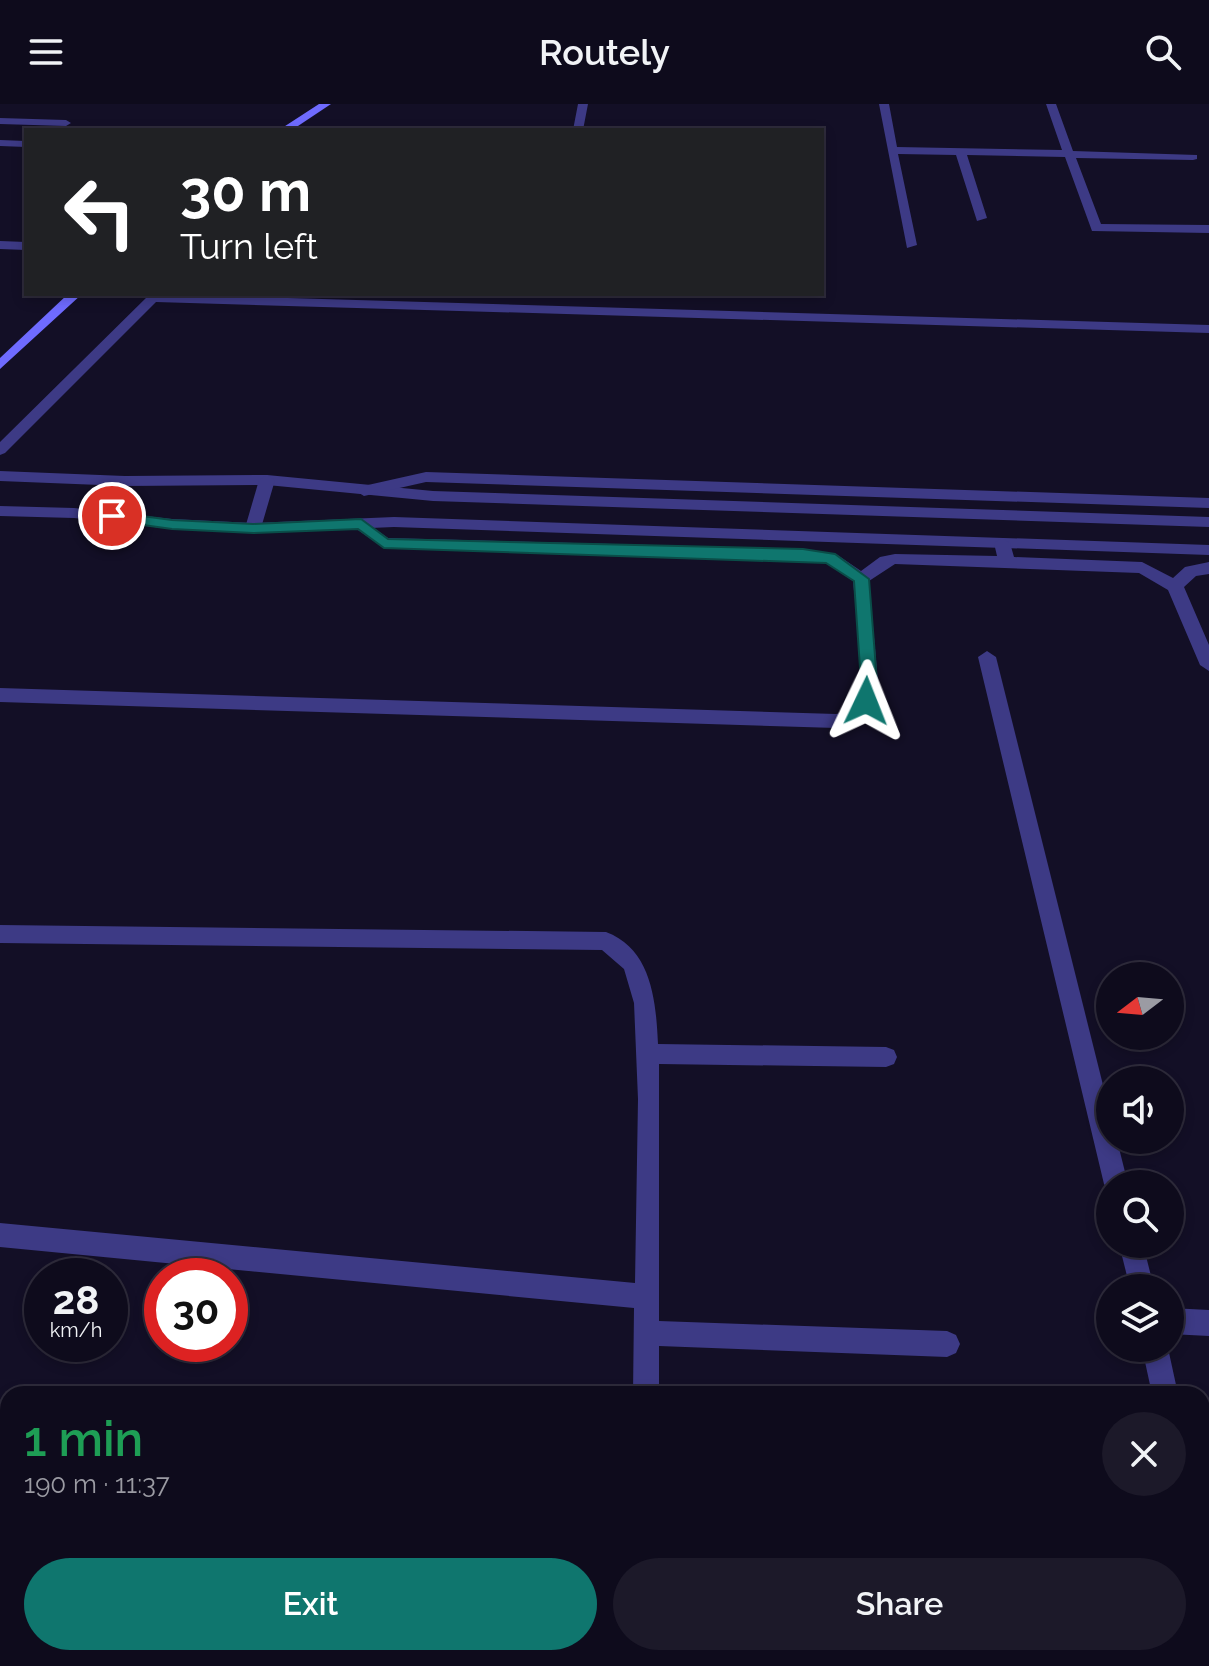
<!DOCTYPE html>
<html lang="en">
<head>
<meta charset="utf-8">
<style>
	:root { --surface:#0e0b1c; --page:#1c1929; --text:#f1f3f6; --muted:#9b9ba3; --line:#2e2b3b; --accent:#0f766e }
	body { margin:0; font-family:Raleway,sans-serif; background:var(--page); color:var(--text); height:100vh; display:flex; flex-direction:column; font-size:30px; white-space:nowrap }
	* { box-sizing:border-box; margin:0 }
	p { font-size:26px; color:var(--muted) }
	.icon { flex:none; width:44px; height:44px; fill:none; stroke:currentColor; stroke-width:2; stroke-linecap:round; stroke-linejoin:round }
	.map { position:relative; flex:1; overflow:hidden }
	.panel { position:absolute; left:0px; top:1282px; width:1210px; height:280px; display:flex; flex-direction:column; background:var(--surface); border-radius:24px 24px 0 0; box-shadow:0 4px 12px #0003,0 0 0 2px var(--line) }
	.panel>* { flex:none }
	.hud { position:absolute; left:24px; top:24px; width:800px; height:168px; border-radius:0px; box-shadow:0 4px 12px #0003,0 0 0 2px var(--line); background:#202124; color:#fff; overflow:hidden }
	.needle { width:52px; rotate:254deg }
	.fabs { position:absolute; left:1096px; top:858px; display:grid; gap:16px }
	.fabs a { display:grid; place-items:center; width:88px; height:88px; border-radius:50%; background:var(--surface); box-shadow:0 4px 12px #0003,0 0 0 2px var(--line); font-size:40px }
	.speed { position:absolute; left:24px; top:1154px; display:flex; gap:16px; font-size:40px; font-weight:700; text-align:center }
	.speed>* { display:grid; place-content:center; width:104px; height:104px; border-radius:50%; background:var(--surface); box-shadow:0 4px 12px #0003,0 0 0 2px var(--line); line-height:1 }
	.speed small { font-size:20px; font-weight:400 }
	.speed .limit { border:12px solid #d22; background:#fff; color:#111 }
	.pin { position:absolute; display:grid; place-items:center; width:68px; height:68px; color:#fff; margin:-34px; border:4px solid #fff; border-radius:50%; box-shadow:0 2px 8px #0007 }
	.me { position:absolute; width:88px; margin:-44px; rotate:2deg; stroke-linejoin:round; filter:drop-shadow(0 0 6px #0008) }
	.turn { display:flex; align-items:center; gap:28px; height:168px; padding:0 24px; font-size:36px }
	.turn .icon { width:104px; height:104px; stroke-width:2.5 }
	.turn b { display:block; font-size:56px; line-height:68px }
	.round { display:grid; place-items:center; flex:none; width:84px; height:84px; border-radius:42px; background:var(--page) }
	.summary { display:flex; align-items:center; justify-content:space-between; height:136px; padding:0 24px }
	h1 { font-size:48px; font-weight:600; line-height:60px; color:#1e9e55 }
	.primary-button { display:flex; gap:16px; margin-top:auto; padding:16px 24px }
	.primary-button a { flex:1; height:92px; border-radius:48px; background:var(--accent); color:#fff; font-size:32px; font-weight:600; line-height:92px; text-align:center }
	.primary-button a+a { background:var(--page); color:var(--text) }
	header { display:flex; justify-content:space-between; align-items:center; height:104px; padding:0 24px; background:var(--surface); font-size:36px; font-weight:600 }
	.map>svg:first-child { display:block }
	.lines { fill:none; stroke-linecap:round; stroke-linejoin:round }
	.service { fill:#3d3a85; fill-rule:evenodd }
	.minor { fill:#3d3a85; fill-rule:evenodd }
	.secondary { fill:#6f6bff; fill-rule:evenodd }
	.route { fill:#0f766e; stroke:#0a4d48; stroke-width:2 }
</style>
</head>
<body>
<header><svg class="icon" aria-label="menu" viewBox="0 0 24 24"><path d="M4 6h16M4 12h16M4 18h16"/></svg>Routely<svg class="icon" aria-label="search" viewBox="0 0 24 24"><circle cx="10" cy="10" r="6"/><path d="M15 15l6 6"/></svg></header>
<div class="map">
<svg width="1209" height="1562" viewBox="0 0 1209 1562">
	<rect width="100%" height="100%" fill="#130f26"/>
	<g class="lines">
		<path class="service" d="M0,367l125,5 142,-1 166,16 776,26v10l-776,-26 -166,-16 -142,1 -125,-5z
			M0,402l74,2 98,11 81,4 141,-6 815,28v10l-815,-28 -141,6 -81,-4 -98,-11 -74,-2z"/>
		<path class="minor" d="M578,0h10l-5,26h-10z
			M879,0h10l8,43 165,3 -16,-46h10l17,47 124,4v4l-4,1 -117,-2 25,66 108,1v8l-117,-2 -27,-74 -98,-2 20,63 -10,3 -21,-66 -58,-1 19,91 -10,3z
			M0,14l66,2 5,3 -5,3 -66,-2z
			M0,36l26,1v6l-26,-1z
			M0,137l26,1v8l-26,-1z
			M150,190l1059,31v8l-1053,-31 -151,151 -5,2v-13z
			M426,368l783,26v10l-783,-26 -62,14 -8,-5 3,-4z
			M267,371l8,5 -14,48 -8,5 -6,-1 -2,-4 14,-48z
			M361,415l27,19 415,11 33,5 25,17 19,-14 15,-3 102,2 -3,-13 8,-5 8,5 4,14 128,5 31,16 12,-11 24,-5v12l-13,2 -12,11 25,58v26l-9,-6 -32,-75 -29,-17 -244,-9 -26,17 9,101 -3,19 -13,20 -26,7 -836,-26v-14l836,26 14,-3c20,-29 6,-94 3,-130l-27,-18 -23,-4 -419,-11 -29,-20v-8z
			M987,547l9,6 114,456v27h7l11,44h-18v9l-6,-9 -126,-527z
			M0,821l606,7c46,17 50,70 52,112l228,3 8,3 3,7 -3,7 -8,3 -227,-3v257l288,10 9,4 4,9 -4,9 -9,4 -288,-11v48h-26l1,-86 -634,-61v-24l635,60 3,-184 -4,-96 -10,-34 -22,-19 -602,-7z
			M1119,1140h24l11,44h-24z
			M1170,1204l39,2v26l-39,-2z
			M1142,1244h26l10,46h-26z
			M1202,1455l7,3v59l-7,-3z
			M627,1554h30v8h-30z"/>
		<path class="secondary" d="M319,0h12l-39,26h-13z
			M68,190h14l-82,75v-11z"/>
	</g>
	<path class="route" d="M112,408l60,8 81,4 108,-5 27,20 415,10 32,5 34,25 8,103 -3,19 -8,6 -8,-6 3,-19 -7,-101 -28,-18 -442,-15 -26,-19 -105,4 -81,-4 -65,-9 -2,-4z"/>
</svg>
<div class="fabs">
<a><svg class="needle" viewBox="-14 -14 28 28"><path d="M0-13l5 13h-10z" fill="#e53935"/><path d="M0 13l5-13h-10z" fill="#9b9ba3"/></svg></a>
<a><svg class="icon" aria-label="sound" viewBox="0 0 24 24"><path d="M4 9h4l5-4v14l-5-4H4zM17 9q2 3 0 6"/></svg></a>
<a><svg class="icon" aria-label="search" viewBox="0 0 24 24"><circle cx="10" cy="10" r="6"/><path d="M15 15l6 6"/></svg></a>
<a><svg class="icon" aria-label="layers" viewBox="0 0 24 24"><path d="M12 4l9 5-9 5-9-5zM3 14l9 5 9-5"/></svg></a>
</div>
<div class="speed"><div>28<small>km/h</small></div><div class="limit">30</div></div>
<div class="pin" style="left:112px;top:412px;background:#d93025"><svg class="icon" aria-label="arrive" viewBox="0 0 24 24"><path d="M6 21V4h12l-3 4 3 4H6"/></svg></div>
<svg class="me" style="left:866px;top:597px" viewBox="-20 -20 40 40"><path d="M0-17L14 15 0 8-14 15z" fill="#0f766e" stroke="#fff" stroke-width="4"/></svg>
<div class="hud">
<div class="turn"><svg class="icon" aria-label="left" viewBox="0 0 24 24"><path d="M17 20v-9H6M10 6l-5 5 5 5"/></svg><div><b>30 m</b>Turn left</div></div>
</div>
<section class="panel">
<div class="summary"><div><h1>1 min</h1><p>190 m · 11:37</p></div><a class="round"><svg class="icon" aria-label="close" viewBox="0 0 24 24"><path d="M6 6l12 12M18 6L6 18"/></svg></a></div>
<div class="primary-button"><a>Exit</a><a>Share</a></div>
</section>
</div>
</body>
</html>
